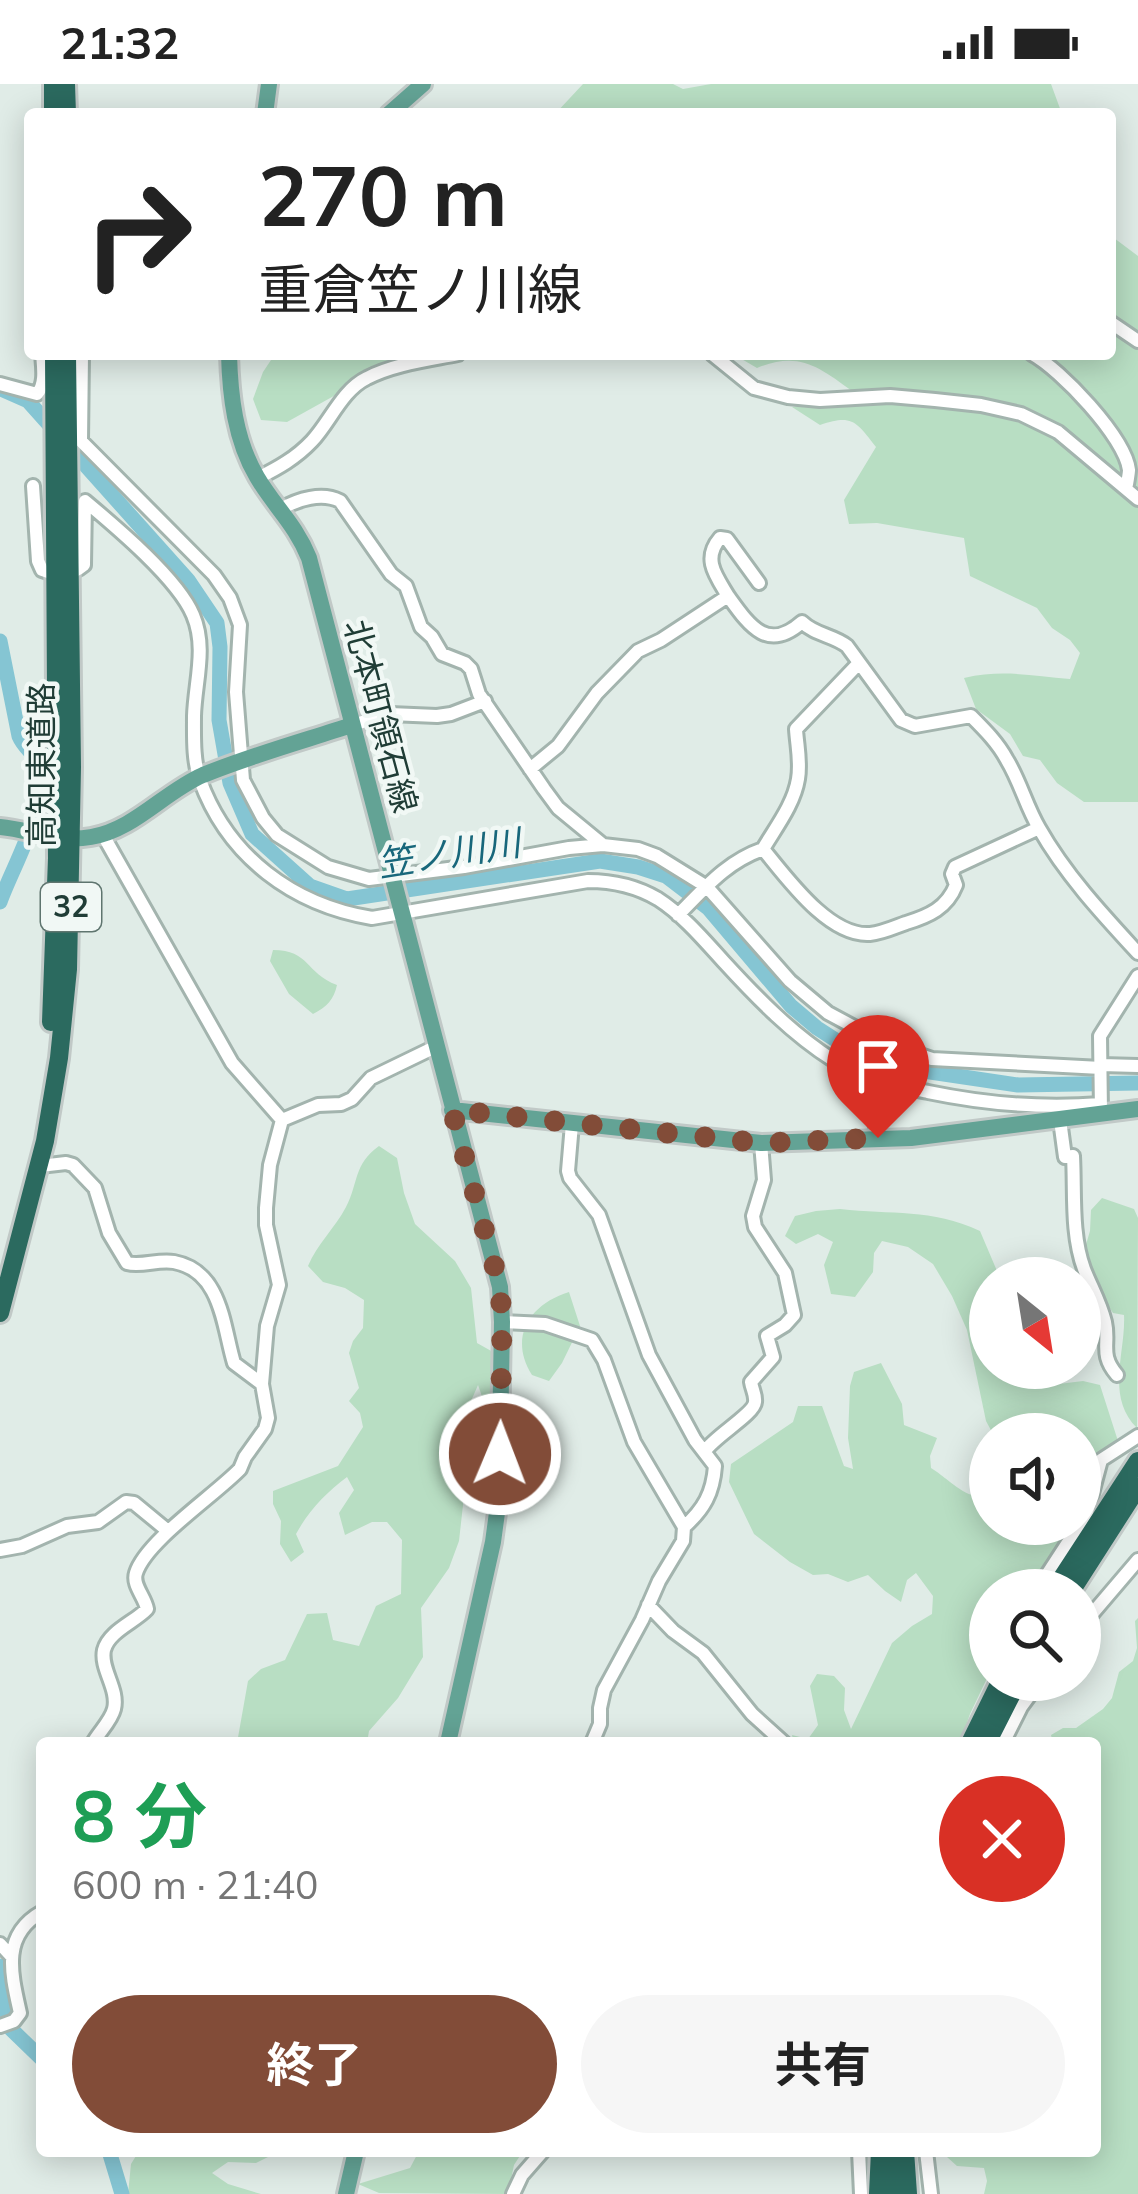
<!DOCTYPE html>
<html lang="ja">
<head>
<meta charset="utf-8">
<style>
	:root { --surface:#fff; --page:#f6f6f6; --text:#222; --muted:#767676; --accent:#824c38 }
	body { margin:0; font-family:Mulish,"Noto Sans JP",sans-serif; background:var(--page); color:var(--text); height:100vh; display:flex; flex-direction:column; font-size:45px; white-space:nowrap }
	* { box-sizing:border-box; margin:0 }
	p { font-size:39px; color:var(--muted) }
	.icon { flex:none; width:66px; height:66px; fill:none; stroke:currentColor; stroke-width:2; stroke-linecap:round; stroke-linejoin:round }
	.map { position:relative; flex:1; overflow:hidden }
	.drawer { position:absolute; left:36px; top:1653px; width:1065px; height:420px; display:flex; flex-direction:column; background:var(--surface); border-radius:12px; box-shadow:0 6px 30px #0003 }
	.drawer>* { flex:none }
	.banner { position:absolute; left:24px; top:24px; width:1092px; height:252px; border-radius:12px; box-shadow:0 6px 30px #0003; background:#fff; color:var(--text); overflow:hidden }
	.needle { width:78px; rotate:150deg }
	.buttons { position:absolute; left:969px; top:1173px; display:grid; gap:24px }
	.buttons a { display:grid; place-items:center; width:132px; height:132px; border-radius:50%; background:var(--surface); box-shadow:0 6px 30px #0003; font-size:60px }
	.pin { position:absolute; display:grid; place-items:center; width:102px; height:102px; color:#fff; margin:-123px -51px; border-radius:50% 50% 50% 0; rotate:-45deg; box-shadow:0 0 12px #0007 }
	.pin .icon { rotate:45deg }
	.me { position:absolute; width:132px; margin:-66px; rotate:1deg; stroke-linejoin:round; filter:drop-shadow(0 0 9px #0008) }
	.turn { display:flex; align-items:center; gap:42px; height:252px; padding:0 36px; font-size:54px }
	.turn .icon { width:156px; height:156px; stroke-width:2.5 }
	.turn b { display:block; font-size:84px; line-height:102px }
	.round { display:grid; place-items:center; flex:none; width:126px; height:126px; border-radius:63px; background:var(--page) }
	.summary { display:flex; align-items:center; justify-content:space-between; height:204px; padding:0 36px }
	h1 { font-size:72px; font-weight:700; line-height:90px; color:#1e9e55 }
	.action { display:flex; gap:24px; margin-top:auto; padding:24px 36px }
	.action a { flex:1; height:138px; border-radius:72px; background:var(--accent); color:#fff; font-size:48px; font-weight:700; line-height:138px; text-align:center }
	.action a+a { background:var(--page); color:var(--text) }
	.status { display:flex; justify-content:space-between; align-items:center; height:84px; padding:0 60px; background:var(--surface); direction:ltr }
	.status svg { height:33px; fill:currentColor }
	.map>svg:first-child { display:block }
	.green { fill:#b8dec3 }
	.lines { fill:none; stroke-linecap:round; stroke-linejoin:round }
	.river { stroke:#85c5d3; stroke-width:15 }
	.minor-casing { stroke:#a3b4ae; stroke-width:18 }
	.major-casing { stroke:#c1c9c7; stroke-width:22 }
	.highway-casing { stroke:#c1c9c7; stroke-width:24 }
	.minor { stroke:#fff; stroke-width:12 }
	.major { stroke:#63a395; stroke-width:16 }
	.highway { stroke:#2b6a5f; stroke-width:18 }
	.route { stroke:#824c38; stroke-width:21; stroke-dasharray:0 37.8 }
	.labels { text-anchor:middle; stroke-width:9; stroke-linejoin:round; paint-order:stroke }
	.shield { fill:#f1f8f5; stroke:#5f756f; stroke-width:3 }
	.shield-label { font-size:30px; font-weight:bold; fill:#203d36 }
	.street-label { font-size:33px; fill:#203d36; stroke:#f1f8f5 }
	.water-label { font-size:36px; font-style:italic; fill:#18677b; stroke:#f1f8f5 }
</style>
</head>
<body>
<div class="status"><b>21:32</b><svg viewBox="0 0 49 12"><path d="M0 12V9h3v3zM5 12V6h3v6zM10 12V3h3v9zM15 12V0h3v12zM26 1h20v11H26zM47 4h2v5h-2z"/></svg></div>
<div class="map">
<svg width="1138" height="2110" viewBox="0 0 1138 2110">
	<rect width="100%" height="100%" fill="#e0ece7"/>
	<path class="green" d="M583,0h90l10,5 28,-5h340l11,30h-507z
		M1110,151l28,21v546h-54l-27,-19 -17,-23 -17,-4 -13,-22 -34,-25 -12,-31c39,-9 68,-2 106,1l10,-26 -10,-13 -18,-12 -15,-20 -67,-32 -6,-38 -87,-15 -28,1 -5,-24 32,-53c-20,-26 -24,-33 -56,-22l-28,-18 22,-3 25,3 13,-16c-34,-25 -54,-40 -95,-23l-24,-14h377z
		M275,270h142l-54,18 -22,20 -54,30 -26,-2 -8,-21 10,-27z
		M273,866c37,0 32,23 64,35 -3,14 -10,22 -24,29l-24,-20 -19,-33z
		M379,1062l18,12 7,35 11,31 40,37 16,27 6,55 16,9 1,78 -16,-45 -14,32 -1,88 -4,36 -10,27 -28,40 2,49 -25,41 -29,33 -2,12h-130l11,-62 13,-12 24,-9 22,-46 20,-1 6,27 26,6 17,-40 25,-12 1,-54 -15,-18h-15l-27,13 -6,-22 15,-23 -7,-13c-21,16 -38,33 -51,57l8,18 -13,10 -11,-18 1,-23 -8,-17v-13l65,-25 25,-39 -3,-14 -11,-12 10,-13 -10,-35 4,-12 10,-13 1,-28 -19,-12 -22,-6 -15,-16c9,-22 27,-38 38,-59 13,-25 7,-42 33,-61z
		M1102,1114l32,11 4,9 -1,210c-32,-32 -11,-76 -13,-113l-11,-2 -23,-34 -8,-21 8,-27 1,-21z
		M840,1125c52,6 91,-1 140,22l20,47h-10v90h50l11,17 32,-4 17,4 18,56 -18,14 -20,51v-72h-87l-7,-13 -19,-91 -15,-34 -19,-32 -25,-17 -26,-6 -8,12 -1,19 -18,25 -24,-3 -7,-29 9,-23 -15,-8 -22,10 -11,-8 10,-20 21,-5z
		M569,1208l11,34 -18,37 -13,18 -17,-6c-24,-38 -2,-71 37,-83z
		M881,1279l21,41 2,21 33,13 -7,18 1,12c21,13 35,33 59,28v28h80l-36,59 -11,7h-33v43l-12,20 12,10v9l-20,42 -10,29h-166l-2,-8 16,4 10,-14 -8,-39 7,-12 17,2 11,12 -1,22 7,19 41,-86 20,-17 20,-12 1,-18 -17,-23 -9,7 -6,22 -16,-11 -17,-16 -20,7 -20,-8 -15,1 -23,-13 -36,-28 -25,-52 2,-18 62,-42 5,-16h24l22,60 9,3 -5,-31 2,-52 4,-14z
		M1138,1534v576h-154l3,-13 -3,-13 -27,-2 -10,-9 1,-6h147v-408h-42l-2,-8 12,-7h13l27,-19 9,-11 7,-26 14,-11 4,-13 -2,-27z
		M139,2067h10l5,4 11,-4h115l-24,12 -28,-1 -16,11 16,11 33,10h-133l3,-30z
		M419,2067h104l-9,14 -6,29 -129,-1 -21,-9 52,-16z"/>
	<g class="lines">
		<path class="river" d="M1,305l27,12 160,179 29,43 3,24 -1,73 11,63 22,51 58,52 37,13 253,-38 38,6 28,9 42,32 83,98 26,22 42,27 51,14 108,16 120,-2
			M0,557l19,95c5,12 17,19 21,31 10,36 -28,101 -40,135
			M0,1882l6,52 5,11 31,30
			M109,2067l13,43"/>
		<g class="minor-casing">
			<path id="minor" d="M1110,238l28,19
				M82,270l-1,87 133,134 16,23 10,27 -4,67 7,88 20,38 14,17 51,32 41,12 95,-12 105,-19 34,-3 35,4 19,7 50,31 83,94 38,32 54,29 50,17 169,9
				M712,270l42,34 34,9 32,3 70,-4 45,4 46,5 40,9 37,18 80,67
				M1032,270c28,15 93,83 97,116 0,2 -2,16 -3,18
				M0,300l37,10c9,-10 6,-27 5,-40
				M258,394c20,-10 38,-20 54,-37 18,-19 30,-51 55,-63 27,-14 61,-18 91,-24
				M33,402l5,75 4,9c16,6 29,6 42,-5l1,-64c31,26 93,78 108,114 14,33 2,67 1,101 0,20 -1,45 6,64 28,77 93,125 172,138l216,-37c24,0 48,5 70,18 25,16 46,41 66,63 33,36 68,72 109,98 30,19 61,25 95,32 58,12 114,17 173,12
				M281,425c17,-10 41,-17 59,-8l51,73 15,12 15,41 11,10 10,17 23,9 6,6 8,25 65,95 14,19 45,37
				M728,512c-12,-20 -26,-37 -8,-58l7,1 32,44
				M352,641l38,-11 47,2 14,-2 34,-13
				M530,685l28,-23 39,-53 41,-42 23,-11 67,-44c21,29 39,57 74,26 13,13 31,13 45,24l54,74 14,6 56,-10c14,14 27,27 36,44 13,21 19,46 32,68 26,46 63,86 99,125
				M103,751l129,228 50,57
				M763,765c24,29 66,88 107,85 12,-1 25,-7 36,-11 23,-7 41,-15 50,-38l-4,-11 3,-7 84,-39
				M678,831c27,-27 48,-53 85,-66 13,-22 31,-45 35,-70 3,-17 -1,-33 -2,-50l63,-66
				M1101,981l37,1
				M1101,1028l-1,-76 38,-60
				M1060,1036l5,37 8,-1c2,36 -2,78 11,113 7,18 16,33 21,53 5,22 -6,32 12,53
				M572,1040l-4,47 2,7 29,37 50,140 46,85 20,26c-2,27 -11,43 -31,61l-1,14 -24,40 -17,39 -38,70 -4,18v16l-8,19
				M878,1054l-11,-60 15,-36
				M40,1082l26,-3 7,2 22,23 14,45 18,30c15,4 31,-4 47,-1 48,9 49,65 60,101l28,21
				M502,1238l43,2 47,16 12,20 30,82 50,85
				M705,1367c10,-15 49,-37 50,-49 1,-7 -3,-13 -4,-20l22,-25 -6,-21 18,-11 9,-10 -9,-42 -30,-46 -2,-11 11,-36 -3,-37
				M1080,1440l7,-12 14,-52 37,-24
				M0,1466l22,-4 45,-20 31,-4 28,-20 8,1 34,28
				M1037,1506l43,-66
				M648,1521l25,26 30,22 49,61 32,29
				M1080,1544l58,-68
				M93,1659c6,-11 18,-22 21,-34 5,-20 -14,-40 -10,-59 5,-19 31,-28 43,-41 -2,-12 -15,-24 -11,-36 10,-32 79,-78 104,-104l5,-12 20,-28 3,-11 -6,-34 5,-58 12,-41 -13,-60v-17l4,-43 12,-45 36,-15 23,-1 11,-5 19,-21 64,-31
				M1003,1659l18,-36 19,-26 -2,-1
				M0,1860l12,13
				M0,1942l14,-5 6,-8c-9,-40 -19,-78 22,-101
				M859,2067l2,43
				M926,2067l5,43
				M513,2110l9,-19 21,-24"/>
		</g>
		<g class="major-casing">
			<path id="major" d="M265,30l4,-30
				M389,30l34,-30
				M229,270c1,41 6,86 28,123 17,29 39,48 52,81l191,729 2,35 -3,176 -6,44 -45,201
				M0,743c31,3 58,16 91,10 43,-7 73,-45 112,-62 49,-20 100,-34 149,-50
				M452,1026l309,33 150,-5 227,-29
				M346,2110l10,-43"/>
		</g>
		<g class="highway-casing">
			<path id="highway" d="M53,0v30
				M66,0l1,30
				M51,938l6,-164 -3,-504
				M0,1229l45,-172 14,-83 9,-89 4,-202 -5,-413
				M1054,1506l84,-129
				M1072,1506l66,-103
				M970,1659l31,-63
				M987,1659l32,-63
				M891,2067l2,43
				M905,2067l3,43
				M878,2110l2,-43"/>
		</g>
		<use href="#minor" class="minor"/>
		<use href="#major" class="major"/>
		<use href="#highway" class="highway"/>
	</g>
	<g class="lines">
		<path class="route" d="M500,1370l2,-132 -2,-35 -48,-177 309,33 117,-5"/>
	</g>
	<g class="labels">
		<rect class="shield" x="41" y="799" width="60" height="48" rx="9"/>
		<g class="shield-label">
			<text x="71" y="833">32</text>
		</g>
		<g class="street-label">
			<text transform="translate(381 632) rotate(75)" y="12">北本町領石線</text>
			<text transform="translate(41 681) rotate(-90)" y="12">高知東道路</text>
		</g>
		<g class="water-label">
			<text transform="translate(449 769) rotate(-9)" y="13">笠ノ川川</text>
		</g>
	</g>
</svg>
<div class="buttons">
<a><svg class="needle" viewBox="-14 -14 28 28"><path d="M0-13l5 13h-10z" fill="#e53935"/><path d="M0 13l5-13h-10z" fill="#767676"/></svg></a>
<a><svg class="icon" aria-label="sound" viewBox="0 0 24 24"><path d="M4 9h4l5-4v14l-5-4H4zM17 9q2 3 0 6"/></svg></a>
<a><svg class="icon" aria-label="search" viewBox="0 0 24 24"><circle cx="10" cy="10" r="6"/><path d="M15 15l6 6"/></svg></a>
</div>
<div class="pin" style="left:878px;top:1054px;background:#d93025"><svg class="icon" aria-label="arrive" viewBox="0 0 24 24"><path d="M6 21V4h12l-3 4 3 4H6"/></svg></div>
<svg class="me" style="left:500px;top:1370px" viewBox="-20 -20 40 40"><circle r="17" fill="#824c38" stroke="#fff" stroke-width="3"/><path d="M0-11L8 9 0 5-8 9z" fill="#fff"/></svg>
<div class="banner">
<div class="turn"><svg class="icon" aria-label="right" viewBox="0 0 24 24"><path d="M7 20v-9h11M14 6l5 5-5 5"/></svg><div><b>270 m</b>重倉笠ノ川線</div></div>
</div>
<section class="drawer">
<div class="summary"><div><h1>8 分</h1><p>600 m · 21:40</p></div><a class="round" style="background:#d93025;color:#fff"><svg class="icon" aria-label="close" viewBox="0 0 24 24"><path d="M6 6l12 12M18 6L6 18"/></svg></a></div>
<div class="action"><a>終了</a><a>共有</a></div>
</section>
</div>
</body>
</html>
